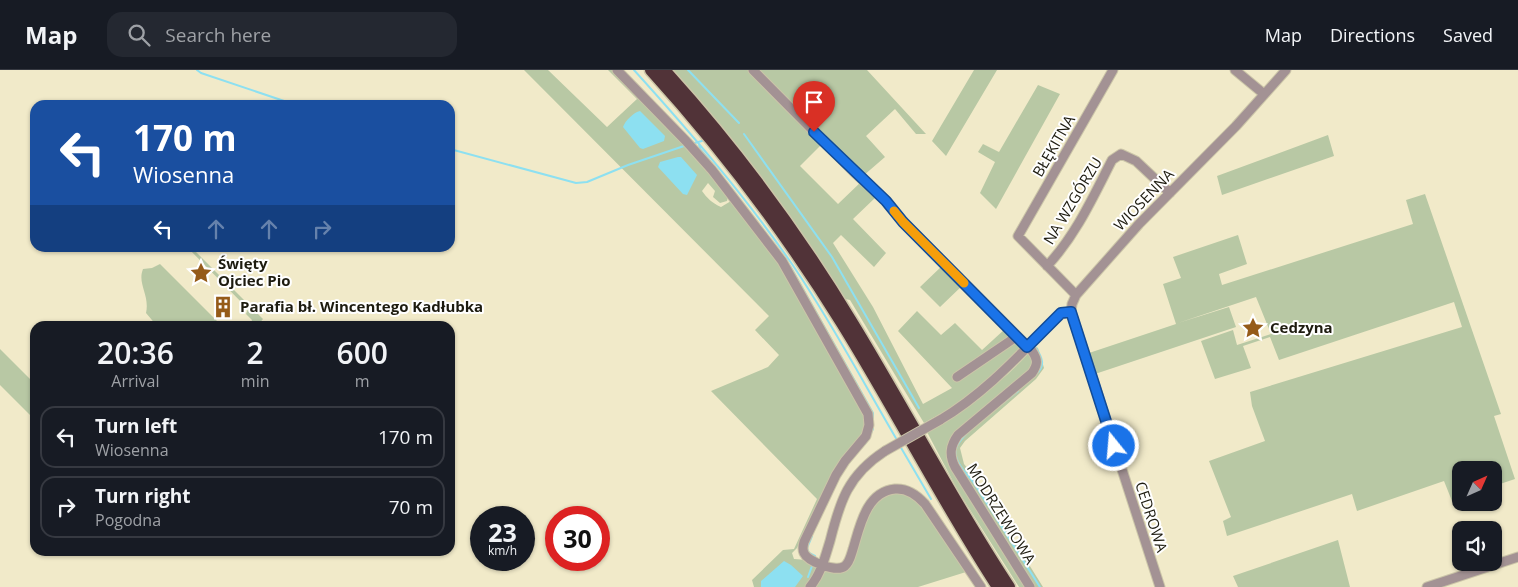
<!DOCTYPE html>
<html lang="en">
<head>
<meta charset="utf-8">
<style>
	:root { --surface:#171b24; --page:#242831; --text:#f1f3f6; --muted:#9ea1a6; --line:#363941 }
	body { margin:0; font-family:"Open Sans",sans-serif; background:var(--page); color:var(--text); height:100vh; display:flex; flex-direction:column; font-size:19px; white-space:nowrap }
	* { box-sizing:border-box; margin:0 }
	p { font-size:16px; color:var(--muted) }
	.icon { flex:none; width:28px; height:28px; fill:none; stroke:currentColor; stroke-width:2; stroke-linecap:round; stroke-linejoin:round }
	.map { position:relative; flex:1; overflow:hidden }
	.side { position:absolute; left:30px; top:251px; width:425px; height:235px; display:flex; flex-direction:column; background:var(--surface); border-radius:15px; box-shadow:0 1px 4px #0004 }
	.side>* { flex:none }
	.hud { position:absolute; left:30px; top:30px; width:425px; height:152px; border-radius:15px; box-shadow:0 1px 4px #0004; background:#1a4fa0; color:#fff; overflow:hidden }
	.needle { width:32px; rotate:45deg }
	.controls { position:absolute; left:1452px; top:391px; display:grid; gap:10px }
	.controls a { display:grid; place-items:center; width:50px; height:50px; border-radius:10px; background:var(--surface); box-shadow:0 1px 4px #0004; font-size:25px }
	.speed { position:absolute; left:470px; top:436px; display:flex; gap:10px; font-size:25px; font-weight:700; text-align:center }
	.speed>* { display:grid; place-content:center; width:65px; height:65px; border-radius:50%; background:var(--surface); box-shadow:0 1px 4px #0004; line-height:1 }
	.speed small { font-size:12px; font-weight:400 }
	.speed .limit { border:8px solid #d22; background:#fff; color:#111 }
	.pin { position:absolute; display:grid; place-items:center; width:42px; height:42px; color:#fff; margin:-51px -21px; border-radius:50% 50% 50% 0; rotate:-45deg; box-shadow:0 0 5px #0007 }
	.pin .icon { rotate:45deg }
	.me { position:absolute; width:55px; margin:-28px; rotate:343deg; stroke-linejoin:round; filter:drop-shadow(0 0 4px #0008) }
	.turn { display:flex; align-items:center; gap:18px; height:105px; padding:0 20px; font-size:22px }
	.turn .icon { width:65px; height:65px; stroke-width:2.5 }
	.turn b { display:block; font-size:35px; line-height:42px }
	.lanes { display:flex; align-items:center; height:48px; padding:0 20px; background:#0003; justify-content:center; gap:25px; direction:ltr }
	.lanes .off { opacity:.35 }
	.eta { display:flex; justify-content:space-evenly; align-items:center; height:85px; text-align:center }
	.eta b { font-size:30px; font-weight:600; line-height:35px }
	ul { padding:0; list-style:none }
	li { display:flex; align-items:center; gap:15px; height:62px; margin:0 10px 8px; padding:0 10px; border:2px solid var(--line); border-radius:15px }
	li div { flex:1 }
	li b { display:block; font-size:19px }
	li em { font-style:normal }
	header { display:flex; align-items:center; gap:30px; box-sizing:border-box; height:70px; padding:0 25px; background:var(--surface); border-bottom:1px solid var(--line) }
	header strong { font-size:24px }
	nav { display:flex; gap:28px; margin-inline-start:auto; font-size:18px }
	.search { width:350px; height:45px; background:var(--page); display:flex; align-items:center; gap:12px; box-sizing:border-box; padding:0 18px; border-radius:15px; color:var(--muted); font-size:19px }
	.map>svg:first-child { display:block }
	.green { fill:#b8c8a4 }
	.water { fill:#8de0f1 }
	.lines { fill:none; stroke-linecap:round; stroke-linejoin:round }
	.stream { stroke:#8de0f1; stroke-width:2 }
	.minor-casing { stroke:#cbc5a8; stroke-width:11 }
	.highway-casing { stroke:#cbc5a8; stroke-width:15 }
	.minor { stroke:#a39294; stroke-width:9 }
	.highway { stroke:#513338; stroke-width:12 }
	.minor-bridge-casing { stroke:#cbc5a8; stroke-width:11; stroke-linecap:butt }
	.minor-bridge { stroke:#a39294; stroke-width:9 }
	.route-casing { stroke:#114b97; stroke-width:12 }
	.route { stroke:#1a73e8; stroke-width:9 }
	.slow { stroke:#f59e0b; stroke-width:9 }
	.labels { text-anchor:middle; stroke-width:4; stroke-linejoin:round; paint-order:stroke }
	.street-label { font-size:15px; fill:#1d1b0f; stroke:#fff }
	.poi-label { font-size:15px; font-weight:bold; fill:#1d1b0f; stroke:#fff; text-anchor:start }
</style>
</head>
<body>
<header>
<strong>Map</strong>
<div class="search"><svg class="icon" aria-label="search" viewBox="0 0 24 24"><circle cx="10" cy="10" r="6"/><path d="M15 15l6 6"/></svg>Search here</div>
<nav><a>Map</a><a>Directions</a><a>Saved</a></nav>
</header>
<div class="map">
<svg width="1518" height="517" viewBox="0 0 1518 517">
	<rect width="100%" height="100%" fill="#f1eac9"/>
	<path class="green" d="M524,0h24l59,57 30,-28 -29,-29h5l79,81 36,46 -1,4 -7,2 -7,-6 2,-6 -7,-8 -6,8c5,7 10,12 19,16l10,-6 47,59 75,131 13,29 -2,11 -32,44 -35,73 -5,5 2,6c9,1 18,0 22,9l-4,11 -7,8h-51l-2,-7 31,-30 11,-1 23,-50 -106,-108 57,-24 11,-12 -24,-25 14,-14z
		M671,0h79l73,73 -23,23 38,38 25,-24 -110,-110h114l59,64h-10l-21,-25 -29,27 19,21 -22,19 13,21 -23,22 33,34 -12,14 -33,-32 -8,8 40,64 50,97 29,-16 -54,-57 19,-20 24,24 14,-12 27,27 23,-21 16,19 -19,20 -39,33 -39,22 -74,-123 -5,-1 -20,-29z
		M974,0h23l-51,86 -14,-15z
		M1038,15l22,9 -64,115 -16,-16 15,-31 -17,-10 5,-8 16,8z
		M1328,65l6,21 -112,39 -5,-19z
		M1425,124l76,220 -7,2 21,63 -21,7v-16h-33v28l-9,3 -8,-20 -87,30 -5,-17 -125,42 -4,-15 8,-4 -22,-56 56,-20 -13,-35 -2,-14 212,-65 -8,-25 -175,58 -9,-23 -27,9 8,22 -36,11 -14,-38 32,-11 4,15 34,-11 -15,-37 -78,26 51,-16 7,20 -141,47 -6,-21 87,-29 -13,-40 18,-6 -8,-21 65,-22 9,29 -28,10 3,11 191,-61 -7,-24z
		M188,178h4l71,71 -6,7h-7l2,-6 -6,-6 2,-5z
		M160,194l62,62h-65l-11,-13c4,-18 -9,-29 -3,-44l9,-1z
		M943,195l21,19 -24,23 -20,-20z
		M1035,276l3,2 6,20 -8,11 -71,62 -5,7 4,16 9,11 70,112h-24l-61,-96 -31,-59c40,-26 77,-49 108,-86z
		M0,279l35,35v36l-35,-35z
		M894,423c7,0 13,1 19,5 15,9 42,57 53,74l-48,15h-109l14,-16c48,10 29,-56 60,-74 3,-2 7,-3 11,-4z
		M1338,470l12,47h-112l-5,-11z"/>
	<path class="water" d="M640,41l25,25 -1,5 -21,8 -3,-1 -17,-21c2,-6 11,-15 17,-16z
		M678,87h3l16,18 -10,20 -4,-1 -25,-27 2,-5z
		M784,491l7,4 12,11 -8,11h-34v-6z"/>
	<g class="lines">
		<path class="stream" d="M197,0l4,3 95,32
			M634,0c57,63 112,127 160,197 38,56 69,115 103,173
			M688,0l51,53
			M744,64l88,123 87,151
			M695,73l10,-3
			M699,74l1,5 10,12
			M450,79l126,34 11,-1 41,-17 56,-19
			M790,196l83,147v16l-8,15
			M1036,304c10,-8 6,-17 0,-26
			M1018,321c-13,11 -59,43 -62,58 -3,12 11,25 18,34l66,104
			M900,376l31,53
			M812,466l-5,12 2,5 6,3
			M808,507l4,-11"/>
		<g class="minor-casing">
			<path id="minor" d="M617,0l69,71 26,29 70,91 86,153 1,11 -3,11 -21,25 -9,14 -32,67c-1,4 -2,7 0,11 4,9 33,20 41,13 5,-4 6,-11 8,-17 7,-23 13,-57 42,-60 12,-1 22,6 30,15l56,83
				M753,0l102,103 31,28 17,21 129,129c6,9 6,13 0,22l-74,62c-8,11 -9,20 -3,32l75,120
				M1235,0l29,24
				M1047,196c29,-31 46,-69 65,-106l9,-6 15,7 34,32
				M1076,225l-58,-59 95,-166
				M957,307l59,-40
				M940,350c47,-28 82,-68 121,-107l10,-1
				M810,517c11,-13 15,-30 20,-46 10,-40 18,-66 55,-90
				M1160,517l-89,-275 1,-8 4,-9 63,-71 97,-98 50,-56
				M1427,517l91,-30"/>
		</g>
		<g class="highway-casing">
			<path id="highway" d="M651,0c71,78 135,163 191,253 54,87 100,178 156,264
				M664,0c70,77 133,162 187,251 54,88 101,180 158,266"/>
		</g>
		<use href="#minor" class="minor"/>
		<use href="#highway" class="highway"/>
		<g class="minor-bridge-casing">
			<path id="minor-bridge" d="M885,381l55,-31"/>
		</g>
		<use href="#minor-bridge" class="minor-bridge"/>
	</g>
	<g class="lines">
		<g class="route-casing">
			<path id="route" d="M814,62l72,69 17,21 124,125 34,-34 10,-1 43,134"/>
		</g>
		<use href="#route" class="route"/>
		<path class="slow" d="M894,141l9,11 61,61"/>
	</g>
	<defs>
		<g id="sight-bare" transform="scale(1.725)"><path d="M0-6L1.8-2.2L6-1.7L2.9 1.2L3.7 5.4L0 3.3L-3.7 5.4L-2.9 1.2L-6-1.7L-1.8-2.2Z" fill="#955b19" stroke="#fff" stroke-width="2.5" paint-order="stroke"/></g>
		<g id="building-bare" transform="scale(1.725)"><path d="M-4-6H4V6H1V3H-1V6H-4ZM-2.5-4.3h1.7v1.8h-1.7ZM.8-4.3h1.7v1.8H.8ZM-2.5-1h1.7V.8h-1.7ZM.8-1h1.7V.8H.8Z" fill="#955b19" stroke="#fff" stroke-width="2.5" paint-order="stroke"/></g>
	</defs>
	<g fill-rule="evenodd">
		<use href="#sight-bare" x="201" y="203"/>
		<use href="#building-bare" x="223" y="237"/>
		<use href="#sight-bare" x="1253" y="258"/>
	</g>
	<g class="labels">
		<g class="street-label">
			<text transform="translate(1054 76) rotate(-60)" y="5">BŁĘKITNA</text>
			<text transform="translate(1144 130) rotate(-46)" y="5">WIOSENNA</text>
			<text transform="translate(1073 131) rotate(-59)" y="5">NA WZGÓRZU</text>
			<text transform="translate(1001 444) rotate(58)" y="5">MODRZEWIOWA</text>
			<text transform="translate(1151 447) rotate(72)" y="5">CEDROWA</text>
		</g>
		<g class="poi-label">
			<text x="218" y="199">Święty<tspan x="218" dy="17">Ojciec Pio</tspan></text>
			<text x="240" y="242">Parafia bł. Wincentego Kadłubka</text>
			<text x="1270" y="263">Cedzyna</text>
		</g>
	</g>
</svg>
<div class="controls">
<a><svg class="needle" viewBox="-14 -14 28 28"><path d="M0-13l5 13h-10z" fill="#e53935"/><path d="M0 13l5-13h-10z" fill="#9ea1a6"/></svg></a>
<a><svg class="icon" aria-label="sound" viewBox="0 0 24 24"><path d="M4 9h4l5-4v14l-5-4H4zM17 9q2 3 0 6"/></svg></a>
</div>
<div class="speed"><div>23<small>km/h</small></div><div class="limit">30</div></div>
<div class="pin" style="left:814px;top:62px;background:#d93025"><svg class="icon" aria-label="arrive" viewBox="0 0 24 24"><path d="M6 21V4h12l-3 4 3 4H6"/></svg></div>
<svg class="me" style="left:1114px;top:376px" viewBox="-20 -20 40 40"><circle r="17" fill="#1a73e8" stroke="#fff" stroke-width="3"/><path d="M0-11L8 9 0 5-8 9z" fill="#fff"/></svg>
<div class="hud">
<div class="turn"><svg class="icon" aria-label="left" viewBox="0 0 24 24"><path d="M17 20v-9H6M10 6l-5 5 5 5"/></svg><div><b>170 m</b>Wiosenna</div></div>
<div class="lanes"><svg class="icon" aria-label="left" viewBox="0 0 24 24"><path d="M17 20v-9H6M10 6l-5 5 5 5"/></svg><svg class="icon off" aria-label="ahead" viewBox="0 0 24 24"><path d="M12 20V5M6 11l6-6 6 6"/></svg><svg class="icon off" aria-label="ahead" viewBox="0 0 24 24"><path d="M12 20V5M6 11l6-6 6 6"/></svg><svg class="icon off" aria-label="right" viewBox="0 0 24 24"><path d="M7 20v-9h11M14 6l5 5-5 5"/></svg></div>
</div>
<section class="side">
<div class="eta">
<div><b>20:36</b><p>Arrival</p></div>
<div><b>2</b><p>min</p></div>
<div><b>600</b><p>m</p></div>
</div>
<ul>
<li><svg class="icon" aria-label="left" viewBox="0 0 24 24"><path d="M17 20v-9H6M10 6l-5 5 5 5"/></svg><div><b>Turn left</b><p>Wiosenna</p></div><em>170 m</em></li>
<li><svg class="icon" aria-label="right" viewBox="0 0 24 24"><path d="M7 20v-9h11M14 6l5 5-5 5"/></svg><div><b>Turn right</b><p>Pogodna</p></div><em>70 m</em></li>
</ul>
</section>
</div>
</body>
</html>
